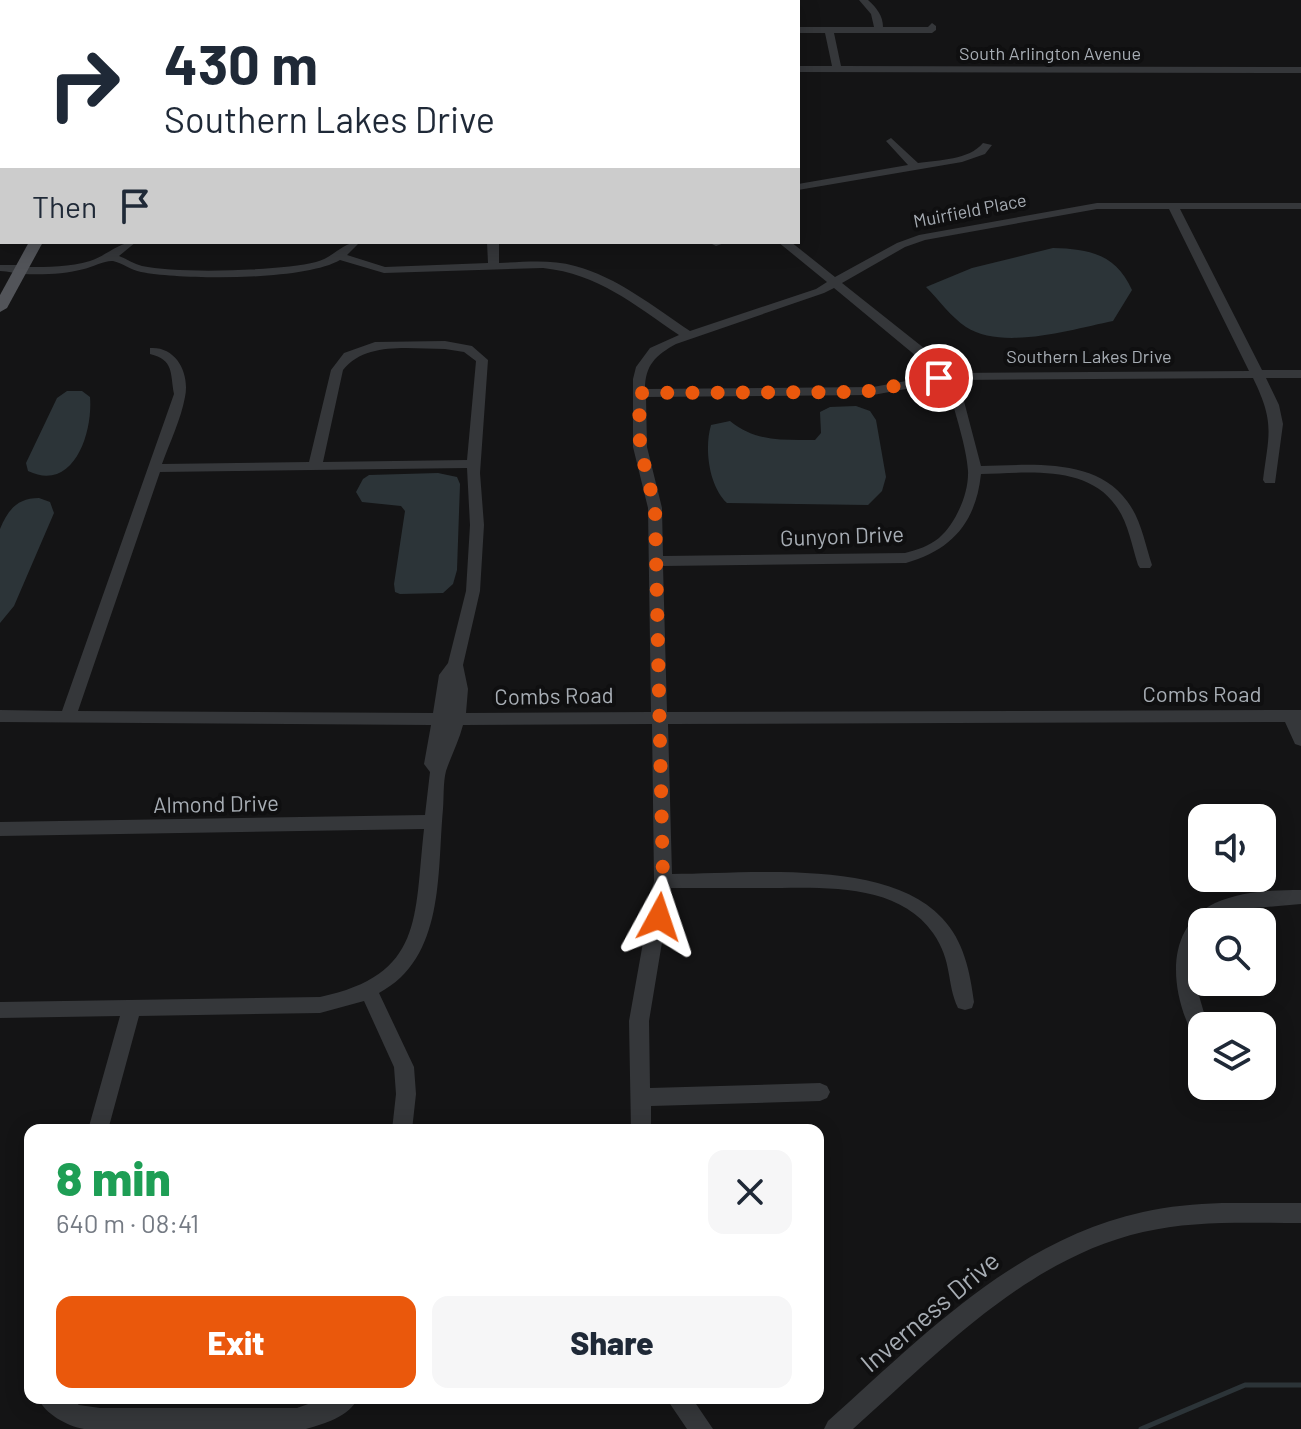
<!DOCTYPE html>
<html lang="en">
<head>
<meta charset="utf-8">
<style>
	:root { --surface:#fff; --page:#f6f6f7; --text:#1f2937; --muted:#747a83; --accent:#ea580c }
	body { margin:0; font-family:Barlow,sans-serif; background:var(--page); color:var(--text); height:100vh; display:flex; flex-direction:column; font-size:30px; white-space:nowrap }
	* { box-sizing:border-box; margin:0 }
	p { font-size:26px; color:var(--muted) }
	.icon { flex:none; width:44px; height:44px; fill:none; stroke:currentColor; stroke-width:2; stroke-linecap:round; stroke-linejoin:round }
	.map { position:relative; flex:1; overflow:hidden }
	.side { position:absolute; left:24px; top:1124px; width:800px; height:280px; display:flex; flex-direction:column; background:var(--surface); border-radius:16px; box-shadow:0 4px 20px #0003 }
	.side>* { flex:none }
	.top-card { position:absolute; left:0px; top:0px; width:800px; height:244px; box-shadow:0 4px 20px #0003; background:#fff; color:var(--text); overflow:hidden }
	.fabs { position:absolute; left:1188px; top:804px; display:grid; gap:16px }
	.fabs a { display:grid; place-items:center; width:88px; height:88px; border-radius:16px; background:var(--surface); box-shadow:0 4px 20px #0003; font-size:40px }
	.pin { position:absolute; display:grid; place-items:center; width:68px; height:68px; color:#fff; margin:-34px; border:4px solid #fff; border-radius:50%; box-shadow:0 2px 8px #0007 }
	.me { position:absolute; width:88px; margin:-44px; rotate:5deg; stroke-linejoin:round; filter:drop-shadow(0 0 6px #0008) }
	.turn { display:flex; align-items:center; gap:28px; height:168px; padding:0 32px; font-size:36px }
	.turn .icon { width:104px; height:104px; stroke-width:2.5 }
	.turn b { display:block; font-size:56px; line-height:68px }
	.then { display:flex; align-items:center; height:76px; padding:0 32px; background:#0003; gap:16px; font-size:30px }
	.round { display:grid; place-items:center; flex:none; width:84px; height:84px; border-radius:16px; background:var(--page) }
	.headline { display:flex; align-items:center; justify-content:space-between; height:136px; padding:0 32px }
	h1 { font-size:48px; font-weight:800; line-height:60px; color:#1e9e55 }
	.cta { display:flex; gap:16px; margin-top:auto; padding:16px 32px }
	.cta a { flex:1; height:92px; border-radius:16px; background:var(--accent); color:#fff; font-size:32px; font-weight:800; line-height:92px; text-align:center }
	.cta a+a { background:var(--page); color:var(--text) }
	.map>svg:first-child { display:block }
	.water { fill:#2c3438 }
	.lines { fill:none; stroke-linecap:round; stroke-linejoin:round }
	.stream { stroke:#2c3438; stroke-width:5 }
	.minor { fill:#35373a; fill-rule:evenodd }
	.major { fill:#525459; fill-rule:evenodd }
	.route { stroke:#ea580c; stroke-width:14; stroke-dasharray:0 25.2 }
	.labels { text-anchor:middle; stroke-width:8; stroke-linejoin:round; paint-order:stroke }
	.far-street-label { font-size:18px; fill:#a7adb4; stroke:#0f0f10 }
	.street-label { font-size:22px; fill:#a7adb4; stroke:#0f0f10 }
	.near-street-label { font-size:26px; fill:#a7adb4; stroke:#0f0f10 }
</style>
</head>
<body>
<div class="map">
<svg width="1301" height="1429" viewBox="0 0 1301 1429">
	<rect width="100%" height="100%" fill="#141415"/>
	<path class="water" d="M1053,248c36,1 63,6 79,42l-19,31c-40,8 -110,30 -147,6 -15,-10 -27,-27 -40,-40l46,-19z
		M67,391h15l8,6c3,35 -16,96 -62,74l-2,-8 31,-65z
		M856,406l14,5 6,9 10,57 -4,14 -14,14 -141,-2c-18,-17 -23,-54 -16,-78l19,-4c26,21 52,19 85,19l6,-7 -1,-21 10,-5z
		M438,473l19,4 3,7 -3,86 -4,14 -10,9 -43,1 -5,-2 -1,-8 11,-73 -4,-5 -39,-4 -6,-10 7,-13 6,-4z
		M39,498l11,4 4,11 -40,93 -14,17v-94c8,-19 17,-31 39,-31z"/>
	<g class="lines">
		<path class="stream" d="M1141,1429l104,-44h56"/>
		<path class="minor" d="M409,0h8v2h-8z
			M719,0h8l1,2h-8z
			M859,0h9c9,8 15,16 15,27h45l4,-4 4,3v4l-4,3h-98l7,33 460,1v6l-503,-1v-6h34l-7,-33h-27v-6h76l-3,-13z
			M0,24h2v6h-2z
			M0,65h2v6h-2z
			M0,105h2v6h-2z
			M0,136h2l-2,9z
			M891,138l27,25c21,-3 51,-3 65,-20l9,2 -7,9 -23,8 -164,28v-6l110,-19 -22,-24z
			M1097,203h204v6h-121l82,161h39v8h-35l13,27 4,19 -8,59h-10l-2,-3c6,-47 12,-57 -10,-102l-297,2 4,6 21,80c48,-1 114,-9 146,35 14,18 18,43 25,64l-2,3h-10l-2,-3c-6,-19 -10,-43 -22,-59 -29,-42 -91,-33 -135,-32 -5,48 -29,76 -75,89l-243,3 4,146 634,-2v36l-6,-2 -10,-22 -617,2 4,150c76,0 215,-16 270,44 22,23 28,54 32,84l-2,6 -7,2 -7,-2c-12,-26 -5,-46 -25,-75 -36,-52 -115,-45 -170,-45 -31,0 -62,0 -92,0l-22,133 1,67 170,-5 7,3 3,6 -3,6 -7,3 -169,5v24h-20l-2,-109 25,-140 -2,-157 -189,1c-4,16 -12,31 -17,46 -3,12 -2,26 -3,38 -6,64 2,149 -64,184l35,74 2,27 -4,36h-20l4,-36 -2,-27 -30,-66 -44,12 -181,3 -31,114h-20l32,-114 -120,2v-16l320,-5c104,-22 94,-79 104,-168l-424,7v-14l425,-7 5,-43 -6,-8 7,-39 -431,-3v-12l62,1 112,-317c-4,-22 0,-34 -24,-40v-6c26,-2 40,25 35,49 -4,22 -15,45 -23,67l147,-2 22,-92 13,-17 31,-11 70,-1 27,5 16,14 -8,113 4,52 -4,66 -17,74 5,24 -2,24 185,-1 -3,-204 -15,-61v-68l3,-12 14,-19 29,-13c-46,-31 -80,-61 -136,-67l-159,5 -44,-13c-36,21 -157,20 -199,12 -10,-2 -19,-9 -28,-11 -7,-1 -21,6 -29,8 -19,5 -41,6 -61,5 -8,0 -14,-3 -23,-3v-6h22l5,2c21,0 43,0 63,-6 18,-6 28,-19 46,-19l-17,14c8,3 15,8 23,10 36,8 138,5 174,-4 17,-4 26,-20 44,-20l-13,13 38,12 103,-4 -1,-21h12v21c25,-1 52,-4 76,3 42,11 79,41 115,65l126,-42 11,-7 -49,-40h13l44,35 62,-34 22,-8zM1097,209h72l80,162 -298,2 -7,-9 -102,-81 63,-36 20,-7zM834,288l105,87 -66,12 -228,2c0,-24 11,-34 31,-45l148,-51zM445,349l19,3 12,9 -9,99 -144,2 20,-92c23,-29 68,-21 102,-21zM944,382l4,4c6,24 19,62 20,85 1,22 -12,52 -29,67 -10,8 -22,12 -34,15l-242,3 -1,-48 -15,-61 -1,-50 227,-2zM467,468l3,57 -4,66 -18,72 -9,12 -6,38 -355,-2 82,-239z
			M727,242l-11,4 -6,-3 1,-1z
			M1301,890v14l-59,5 -28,13h-12l-9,53 14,48 -5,3v4l-5,1 -7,-2c-20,-43 -24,-102 25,-126 27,-12 57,-13 86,-13z
			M1222,1203h79v20c-52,0 -107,-3 -158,9 -117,27 -203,120 -290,197h-29l4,-8c94,-84 187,-181 315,-209 26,-6 52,-8 79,-9z
			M38,1398h32l9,7 21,3h197l28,-10h33c-8,18 -34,26 -52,31h-222c-17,-3 -39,-15 -46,-31z
			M666,1398h26l21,31h-26z"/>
		<path class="major" d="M29,242h14l-36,66 -7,4v-17z"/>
	</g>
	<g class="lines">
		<path class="route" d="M659,917l4,-36 -8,-373 -15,-61 -1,-54 224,-1 76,-14"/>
	</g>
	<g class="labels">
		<g class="far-street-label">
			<text x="1050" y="60">South Arlington Avenue</text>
			<text transform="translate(970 211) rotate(-11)" y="6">Muirfield Place</text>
			<text x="1089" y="363">Southern Lakes Drive</text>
		</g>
		<g class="street-label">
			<text transform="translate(842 536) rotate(-2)" y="8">Gunyon Drive</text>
			<text x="1202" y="702">Combs Road</text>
			<text transform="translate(554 696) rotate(-1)" y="8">Combs Road</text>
			<text transform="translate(216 804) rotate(-1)" y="8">Almond Drive</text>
		</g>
		<g class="near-street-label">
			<text transform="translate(930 1312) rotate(-40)" y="9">Inverness Drive</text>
		</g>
	</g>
</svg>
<div class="fabs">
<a><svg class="icon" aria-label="sound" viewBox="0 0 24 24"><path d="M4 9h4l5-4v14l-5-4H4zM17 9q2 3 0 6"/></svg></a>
<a><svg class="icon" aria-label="search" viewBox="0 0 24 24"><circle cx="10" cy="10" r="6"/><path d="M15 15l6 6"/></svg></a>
<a><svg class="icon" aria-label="layers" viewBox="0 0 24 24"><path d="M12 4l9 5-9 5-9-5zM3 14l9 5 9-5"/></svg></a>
</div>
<div class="pin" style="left:939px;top:378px;background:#d93025"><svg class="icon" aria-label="arrive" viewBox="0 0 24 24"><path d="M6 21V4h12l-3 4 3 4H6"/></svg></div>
<svg class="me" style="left:659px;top:917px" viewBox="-20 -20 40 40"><path d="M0-17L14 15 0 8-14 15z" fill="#ea580c" stroke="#fff" stroke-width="4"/></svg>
<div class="top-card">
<div class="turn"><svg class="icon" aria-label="right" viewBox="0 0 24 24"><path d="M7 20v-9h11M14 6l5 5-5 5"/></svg><div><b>430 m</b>Southern Lakes Drive</div></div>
<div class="then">Then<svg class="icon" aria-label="arrive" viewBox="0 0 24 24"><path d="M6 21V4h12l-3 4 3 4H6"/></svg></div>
</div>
<section class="side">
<div class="headline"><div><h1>8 min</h1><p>640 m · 08:41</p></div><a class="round"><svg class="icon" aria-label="close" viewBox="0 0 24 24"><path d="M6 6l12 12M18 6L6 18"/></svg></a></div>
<div class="cta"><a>Exit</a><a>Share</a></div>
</section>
</div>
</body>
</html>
